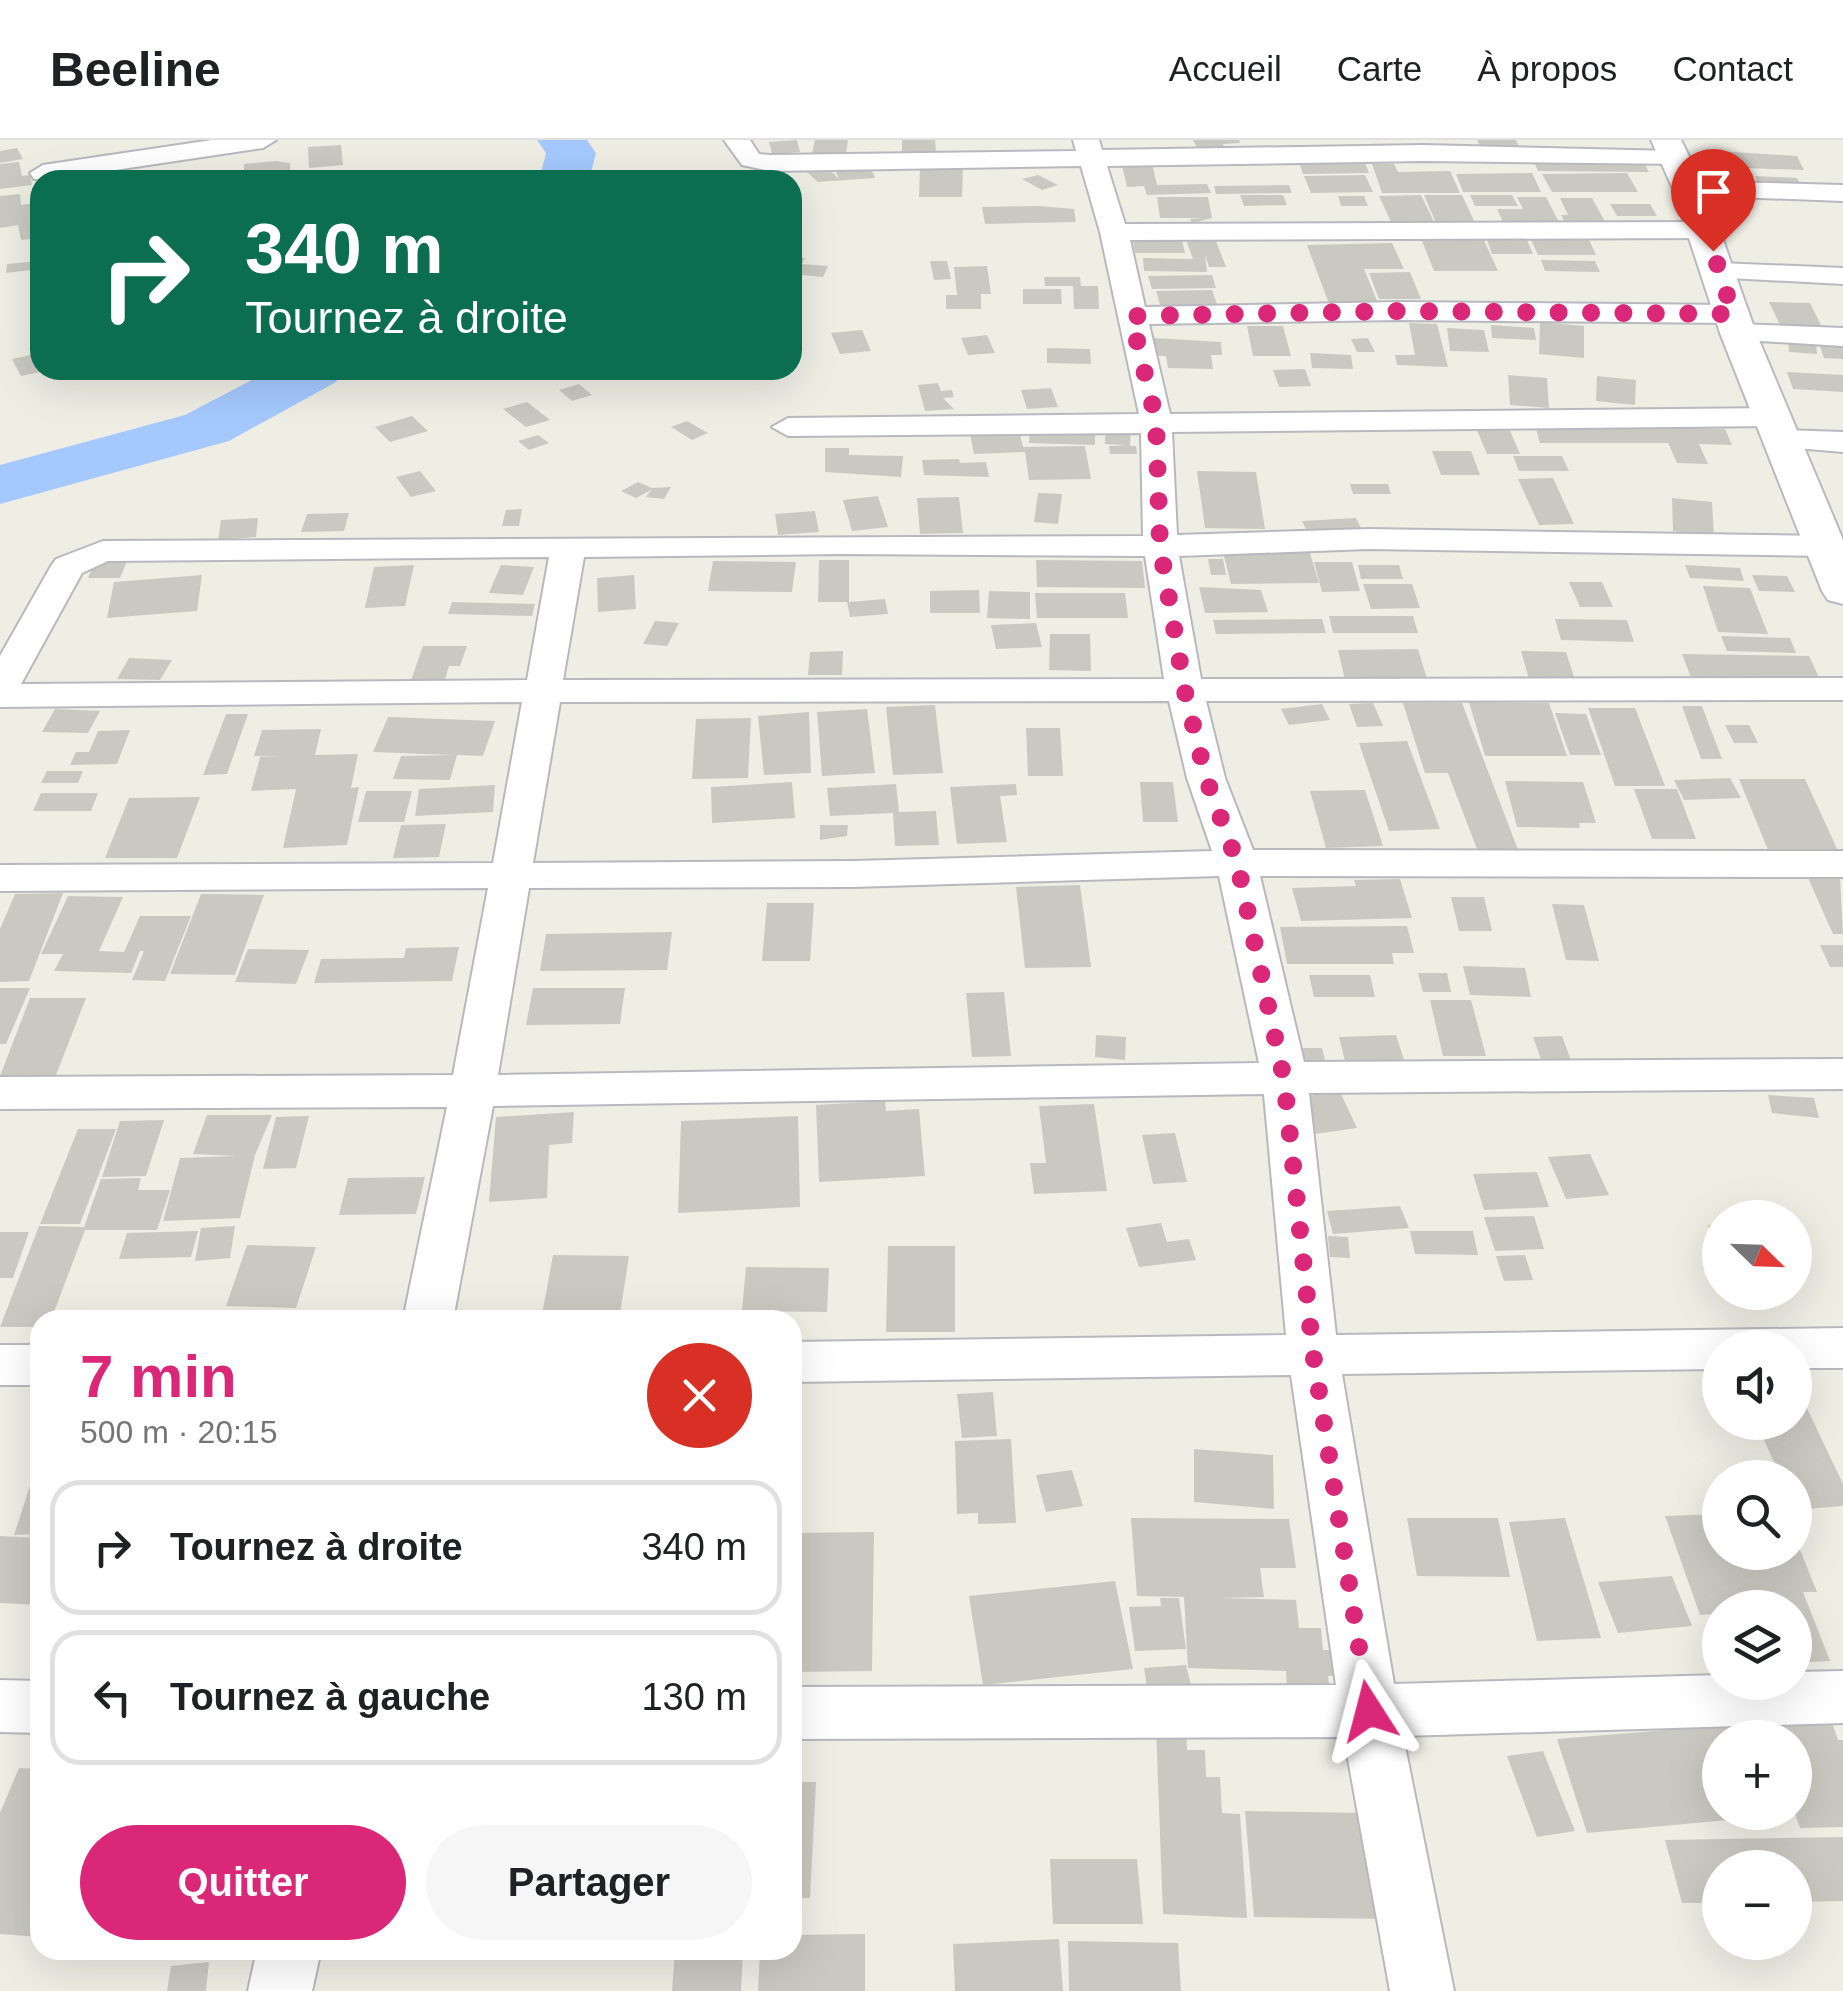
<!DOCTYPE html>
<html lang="fr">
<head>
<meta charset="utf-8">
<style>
	:root { --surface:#fff; --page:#f6f6f6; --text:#202124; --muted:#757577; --line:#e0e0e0; --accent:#db2777 }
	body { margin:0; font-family:Helvetica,sans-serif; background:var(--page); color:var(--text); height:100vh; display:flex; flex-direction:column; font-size:38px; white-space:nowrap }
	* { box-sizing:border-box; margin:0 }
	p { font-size:32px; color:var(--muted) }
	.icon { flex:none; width:55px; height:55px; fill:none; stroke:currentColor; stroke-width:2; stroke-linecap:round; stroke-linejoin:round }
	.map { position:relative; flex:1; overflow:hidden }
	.panel { position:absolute; left:30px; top:1170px; width:772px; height:650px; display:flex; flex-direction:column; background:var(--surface); border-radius:30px; box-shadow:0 10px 40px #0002 }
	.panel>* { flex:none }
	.banner { position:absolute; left:30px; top:30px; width:772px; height:210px; border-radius:30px; box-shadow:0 10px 40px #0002; background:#0b6e4f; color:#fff; overflow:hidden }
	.needle { width:65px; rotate:113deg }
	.controls { position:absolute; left:1702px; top:1060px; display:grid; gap:20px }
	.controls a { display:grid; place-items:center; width:110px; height:110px; border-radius:50%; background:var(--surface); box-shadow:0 10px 40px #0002; font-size:50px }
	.pin { position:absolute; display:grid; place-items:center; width:85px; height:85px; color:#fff; margin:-102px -42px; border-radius:50% 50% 50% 0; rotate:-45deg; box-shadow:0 0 10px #0007 }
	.pin .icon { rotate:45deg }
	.me { position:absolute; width:110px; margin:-55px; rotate:351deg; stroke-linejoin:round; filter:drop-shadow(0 0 8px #0008) }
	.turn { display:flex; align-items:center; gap:35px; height:210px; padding:0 50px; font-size:45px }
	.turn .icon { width:130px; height:130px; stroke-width:2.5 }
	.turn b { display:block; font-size:70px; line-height:85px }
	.round { display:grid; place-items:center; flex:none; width:105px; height:105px; border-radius:52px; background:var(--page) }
	.summary { display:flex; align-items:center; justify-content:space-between; height:170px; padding:0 50px }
	h1 { font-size:60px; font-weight:800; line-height:75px; color:var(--accent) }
	.button { display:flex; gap:20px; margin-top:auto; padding:20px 50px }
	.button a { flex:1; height:115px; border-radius:60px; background:var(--accent); color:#fff; font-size:40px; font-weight:800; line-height:115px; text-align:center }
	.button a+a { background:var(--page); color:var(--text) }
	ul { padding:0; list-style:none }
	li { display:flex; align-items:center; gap:30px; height:135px; margin:0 20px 15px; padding:0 30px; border:5px solid var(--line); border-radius:30px }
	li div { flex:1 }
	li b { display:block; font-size:38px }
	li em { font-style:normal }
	header { display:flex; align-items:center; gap:60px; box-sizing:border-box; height:140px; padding:0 50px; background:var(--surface); border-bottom:2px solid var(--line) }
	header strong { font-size:48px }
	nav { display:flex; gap:55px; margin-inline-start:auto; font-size:35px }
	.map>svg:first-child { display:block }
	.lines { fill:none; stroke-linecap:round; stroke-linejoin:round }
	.river { fill:#a5c9fe; fill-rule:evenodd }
	.building { fill:#cac9c1 }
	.street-casing { stroke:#b7b9bf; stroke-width:4 }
	.secondary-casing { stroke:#b8bac1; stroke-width:4 }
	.street { fill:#fff; fill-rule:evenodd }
	.secondary { fill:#fff; fill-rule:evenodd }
	.route { stroke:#db2777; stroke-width:18; stroke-dasharray:0 32.4 }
</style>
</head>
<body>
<header>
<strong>Beeline</strong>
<nav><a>Accueil</a><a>Carte</a><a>À propos</a><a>Contact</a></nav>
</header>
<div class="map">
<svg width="1843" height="1851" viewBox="0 0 1843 1851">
	<rect width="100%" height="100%" fill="#efeee5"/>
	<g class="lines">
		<path class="river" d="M537,0h50l9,13 -7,27h-50l7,-27z
			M271,230h73l-8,12 -107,59 -229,63v-39l185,-50z"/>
	</g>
	<path class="building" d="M797,0l3,12 -28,2 -3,-12z
		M815,0h33l-2,14 -34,-1z
		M902,0h33l1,12h-34z
		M1193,0h46l1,3 -17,1 4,8 -27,1z
		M1477,0h39l4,9h-38z
		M341,5l2,20 -34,3 -1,-21z
		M17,8l6,11 -23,4v-12z
		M1703,10l94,6 7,14 -59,-2 10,18h-34z
		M1364,20l5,13 -66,1 -4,-13z
		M1533,20l110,1 6,11 -111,-1z
		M276,21l14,2v12l-46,4v-15z
		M19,22l3,14 8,-1 2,10 -32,4v-25z
		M868,22l7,16 -57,4 -11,-10 22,-3 10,10 -6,-14z
		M1152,24l5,21 50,-1 4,9 -64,2 -3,-9 -17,1 -5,-22z
		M1372,24h22l4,8 52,-1 10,22h-78z
		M920,25l43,1 -1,31h-43z
		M1532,33l9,19h-78l-7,-18z
		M1627,33l11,19h-86l-10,-18z
		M1038,35l20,10 -16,5 -20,-11z
		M1365,35l8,17 -62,1 -7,-17z
		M1755,36l42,2 6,11 -43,-2z
		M1289,45l3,8 -76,1 -2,-8z
		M20,54l1,11 14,-2 5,35 -19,2 -3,-15 -18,3v-32z
		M1240,55h43l4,10 -43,1z
		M1421,55l15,31h-43l-14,-30z
		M1424,55h38l13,28h-39z
		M1470,55h42l6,11h-43z
		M1338,56h26l4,10h-27z
		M1157,57h51l4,21 -20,5 -2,-4 12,-1h-42z
		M1517,57h29l14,27h-56l-7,-15h26z
		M1560,58h32l16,29h-41l-6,-12h7z
		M1610,64h40l7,12h-40z
		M1039,66l35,3 2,13 -91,2 -3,-17z
		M1132,95h49l4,18h-50z
		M1529,95h58l9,20h-58z
		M1214,96l12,31h-17l-4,-12 2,17 -63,-1 -1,-13 50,1 -8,-22z
		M1420,96h62l16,35h-64z
		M1486,97l40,1 7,16h-41z
		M1392,103l12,26h-40l16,39 -49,1 -24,-64z
		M792,117l13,1 -3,6 26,2 -5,11 -31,-3z
		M1541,120l54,1 5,11 -55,-1z
		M40,121v8l-34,4 1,-9z
		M930,121h17l4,18 -17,1z
		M987,126l4,28h-10v15h-35v-14h11l-3,-28z
		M1410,132l11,27h-42l-10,-26z
		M1212,135l4,13 -64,1 -4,-13z
		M1044,137h36l1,9h17l1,23h-25l-1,-23h-28z
		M1023,149h38l1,15h-39z
		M1212,150l6,17 -57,1 -5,-17z
		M1769,162l41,1 12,24 -42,-2z
		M1540,182l44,4v32l-45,-4z
		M1409,183l28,1 11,43 -51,-2 -2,-10h20z
		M1491,185l43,3 2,12 -44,-2z
		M1247,186h36l8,30h-38z
		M1447,188l37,2 5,22 -39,-1z
		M862,190l9,21 -31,3 -9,-21z
		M987,195l8,18 -27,2 -7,-17z
		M1154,198l67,4 1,13h-11l2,14 -45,-1 -2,-12h-10z
		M1368,198l7,14h-18l-6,-13z
		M1788,198l28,3 1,13 -28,-2z
		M1819,204l24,1v14l-19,-1z
		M1047,208l43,1 1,15 -44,-1z
		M40,213v19l-19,4 -9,-17z
		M1310,213l41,2 2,14 -41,-1z
		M1305,229l6,17 -32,1 -6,-17z
		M1787,232l56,3v17l-50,-3z
		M1508,235l39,3 2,30 -39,-3z
		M1597,236l39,4 -1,25 -39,-4z
		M938,243l3,8 11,-1 2,7 -11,1 11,11 -29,2 -7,-26z
		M579,244l13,11 -20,6 -13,-11z
		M1051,248l7,19 -31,2 -6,-19z
		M527,262l23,18 -24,7 -23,-18z
		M412,276l16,15 -38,11 -15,-15z
		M687,281l21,12 -16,7 -21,-13z
		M1105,284l26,1 -1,21h6l1,8h-27l-1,-8 18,-1 -22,-1z
		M1475,286h33l12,28h-33z
		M1535,286l190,3 7,16 -33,-1 9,20 -31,-1 -9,-20h-128z
		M1030,287l65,2v16l-66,-2z
		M1019,291l4,16 62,-1 6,33 -62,1 -4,-28 -51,2 -4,-20z
		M538,295l11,8 -20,7 -11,-9z
		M825,308h24v7l54,1 -2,21 -76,-5z
		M1432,311h39l9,24h-39z
		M1513,316h49l7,15h-50z
		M959,319l1,4 26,-1 3,15 -65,-2 -2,-15z
		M420,331l16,20 -25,6 -15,-20z
		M1197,331l59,1 9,57 -60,-1z
		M1553,338l21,46 -35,1 -21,-46z
		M638,342l14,6 19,-1 -7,12 -18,-2 5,-7 -15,8 -15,-7z
		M1350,344h38l3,10h-38z
		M1038,353l24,1 -4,30 -24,-2z
		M878,356l10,31 -36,4 -9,-31z
		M959,357l4,36 -43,1 -3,-36z
		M1672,358l40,4 2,34 -41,-5z
		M522,369l-3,17h-17l4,-16z
		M815,371l4,21 -41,3 -3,-21z
		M349,373l-5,18 -43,1 6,-18z
		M258,378l-2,19 -38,3 3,-20z
		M1356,378l8,16 -54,3 -8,-16z
		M1309,410l10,33 -88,1 -8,-32z
		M1208,419h15l3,16h-15z
		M819,420h30v42l36,-3 3,15 -38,3 -3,-15h-29z
		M1036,420l106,1 3,27 -108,-1z
		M127,421l-7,17h-32l7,-16z
		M713,421l83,1 -4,30 -84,-1z
		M1314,422h38l8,29 -38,1z
		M414,425l-9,41 -40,2 9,-41z
		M501,425l33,2 -11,28 -34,-2z
		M1358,425h41l4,14h-42z
		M1685,425l55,3 4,13 -54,-3z
		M202,435l-5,36 -90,7 7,-36z
		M634,435l2,34 -38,3 -1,-34z
		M1752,435l35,1 8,16 -36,-1z
		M1569,442h33l11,25h-33z
		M1363,444h49l8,24 -49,1z
		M1703,446l47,2 18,46 -50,-2z
		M1199,447l62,3 7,22 -63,1z
		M979,450l1,23h-50v-22z
		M989,451l41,1v27l-43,-1z
		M1035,453h90l3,25h-91z
		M452,462l83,2 -3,12 -84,-2z
		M1329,476h84l5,17h-85z
		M1322,479l4,14 -110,1 -3,-14z
		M1555,479l72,1 7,22 -73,-2z
		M655,481l24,2 -12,23 -24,-2z
		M1036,483l6,24 -46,2 -5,-24z
		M1050,494h40l1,37 -42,-1z
		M1721,496l69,2 6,15 -69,-2z
		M423,506h44l-7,20h-11l-5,17h-34z
		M1418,509l9,30 -82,1 -7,-30z
		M843,511l-1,24h-34l2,-23z
		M1521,511l45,1 9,28 -46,-1z
		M1682,514l127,2 14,30 -130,-3z
		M129,518l43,2 -12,20 -43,-1z
		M1469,562l80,1 18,53h-82z
		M1373,563l10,23 -26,1 -8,-23z
		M1403,563h59l58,152 -40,2 -32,-84h-23z
		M1322,564l8,16 -41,5 -8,-16z
		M935,565l8,68 -50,2 -7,-68z
		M1682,566h20l20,53h-21z
		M1588,568h47l30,78h-50z
		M55,569l45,2 -12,22 -46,-1z
		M867,569l8,64 -53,3 -5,-64z
		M809,572l2,61 -47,2 -6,-59z
		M1555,573l31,1 15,41h-31z
		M226,574h22l-21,60 -24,1z
		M388,577l107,4 -12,35 -26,-1 -7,25 -57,-1 8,-23 51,-1 -79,-3z
		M751,578l-3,60 -56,1 4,-60z
		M1725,585h24l9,18h-24z
		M1026,588h34l3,48h-35z
		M321,589l-6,26 43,-1 -7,34 8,-1 -12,58 -64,3 13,-59 -45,2 9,-34h23l-29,-1 8,-26z
		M130,590l-13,34 -47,1 6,-13h13l9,-21z
		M1407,601l33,88 -51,2 -30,-88z
		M47,631h36l-5,12h-37z
		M1730,638l11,20 -57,2 -10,-20z
		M1739,639h66l33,72 -70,-1z
		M1505,641l78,1 13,41h-17l1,5 -63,-1z
		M792,642l3,36 -83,5 -1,-36z
		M1140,642h33l5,40h-35z
		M896,644l3,28 37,-1 3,34 -44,1 -2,-33 -63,3 -3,-28z
		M1016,644l1,11 -17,1 7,46 -50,2 -7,-57z
		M495,645l-2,27 -78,4 4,-27z
		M1634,649h43l19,50h-44z
		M1365,650l18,56 -57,2 -16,-57z
		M366,651h46l-8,31h-46z
		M41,653h57l-7,18h-58z
		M200,657l-23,61h-72l24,-60z
		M446,684l-7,33 -46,1 8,-33z
		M820,685h28l-1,11 -27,4z
		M1808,738h32l3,56h-10z
		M1400,739l12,39 -111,3 -9,-33 64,-2 -2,-6z
		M1080,745l11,82 -66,1 -9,-81z
		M63,753l-34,88 -29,1v-53l15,-35z
		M201,754l63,1 -29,80 -65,-1z
		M68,756l55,1 -24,54 25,1 16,-36h51l-26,65 -33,-1 12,-29h-4l-9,22 -77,-2 9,-17h-22z
		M1451,757h33l8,34h-33z
		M767,763h47l-4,58h-48z
		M1552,764l32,1 15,56 -33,-1z
		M1407,786l7,27h-22l2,11h-107l-7,-37z
		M672,792l-5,38 -127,1 6,-37z
		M1820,805h23v22h-13z
		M459,807l-7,34 -138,2 7,-24 83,-1 2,-10z
		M248,809l61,1 -13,34 -61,-2z
		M1463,826l62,2 6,29 -61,-2z
		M1418,833h29l4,19h-28z
		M1309,835h61l5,22h-61z
		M0,848h30l-24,56h-6z
		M533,848h92l-5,36 -94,1z
		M1004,852l7,64 -39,1 -6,-64z
		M30,858h56l-30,77 -56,1z
		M1430,860h41l15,56h-43z
		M1096,895l30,2 -1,23 -30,-3z
		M1396,895l9,28 -59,2 -7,-28z
		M1562,896l13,35h-30l-12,-34z
		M1299,908h23l6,24 -23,1z
		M1340,952l17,36 -42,6 -17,-37z
		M1768,955l46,3 5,20 -47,-5z
		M885,961l1,10 33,-2 6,67 -106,6 -3,-77z
		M1094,964l13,87 -73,3 -4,-31h16l-7,-57z
		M574,972l-2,31 -23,2 -2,53 -58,4 7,-85z
		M207,975h65l-17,40 -15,63 -77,3 17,-63 56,-2 -43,-2z
		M309,976l-13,52 -33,1 13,-52z
		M798,976l2,91 -122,6 3,-92z
		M164,980l-18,56 -44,1 18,-56z
		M78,989h38l-36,95h-40z
		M1175,993l12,49 -34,2 -11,-49z
		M1590,1014l19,41 -43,4 -18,-42z
		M1537,1032l12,35 -65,3 -11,-36z
		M425,1037l-9,37 -77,1 9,-37z
		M141,1038l-3,12h32l-13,40h-72l-34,90h-11v7h-40l39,-101 45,1 17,-48z
		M1400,1066l9,22 -76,6 -6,-23z
		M1534,1076l10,33 -49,2 -11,-34z
		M1161,1083l6,19 22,-3 7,21 -57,7 -13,-39z
		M1708,1085h12v27l-6,-1z
		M235,1086l-5,32 -35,3 6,-33z
		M198,1091l-7,26 -72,2 8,-26z
		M1410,1091h63l5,24 -63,-1z
		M0,1092h29l-16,46h-13z
		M1328,1096l20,1 2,21 -20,-1z
		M247,1105l69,2 -20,61 -70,-2z
		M888,1106h67v86h-69z
		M553,1115l76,1 -10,64h-78z
		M1525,1115l8,25 -29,1 -8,-25z
		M746,1127l83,1 -2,44 -85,-1z
		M1795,1243l48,101v22l-48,4v-32h-14l-25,-56h39z
		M993,1252l4,44 -35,2 -5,-44z
		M1011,1299l5,84 -38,1v-11l-21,1 -2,-73z
		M1194,1309l79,6 1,54 -80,-7z
		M39,1318l1,76 -26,1z
		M1072,1330l11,36 -37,6 -10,-37z
		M1720,1374v38h75v-15l22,55h-14l27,69 -35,2v-55h-75v6l-20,1 -35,-99z
		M1131,1378l158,1 7,49h-36l4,29 -44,1 76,2 3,28h22l2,22h15l3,26h-13l2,14 -43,-2 -1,-17 -98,-3 -4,-71 -47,-1z
		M1407,1378h91l12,59 -93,-1z
		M1565,1378l36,120 -64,3 -28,-119z
		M874,1392l-2,139 -80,1v-139z
		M0,1396l40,2v67l-40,-2z
		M1672,1436l20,50 -74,7 -20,-51z
		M1115,1441l18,88 -150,16 -14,-89z
		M1160,1458h19l7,51 -51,2 -6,-44 32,-1z
		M1186,1525l5,20 -44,3 -3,-20z
		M1832,1582l6,18h5v87l-43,1 -5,-14v-76h-26l-5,-14z
		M1751,1583l6,15h-37v74l62,3 -195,18 -30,-94z
		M1156,1587l30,1 1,22h18l1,27h14l2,36 18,1 7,104 -84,-4z
		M1543,1611l32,80 -38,6 -30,-81z
		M19,1628l21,1v168l-40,-3v-121z
		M792,1642h24l-6,116h-18z
		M1245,1671l124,2 14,106 -129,-2z
		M1843,1697v64l-48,1v-34h-75v35h-38l-17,-63z
		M1050,1719h87l6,65h-90z
		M865,1794v57h-107l2,-41h32v-15z
		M1059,1799l4,52h-108l-2,-47z
		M1068,1801l110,2 3,48h-112z
		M675,1810h68l-2,41h-69z
		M209,1822l-3,29h-39l4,-25z"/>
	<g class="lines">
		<g class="street-casing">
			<path id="street" d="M212,0h64l-13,8 -215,32 -14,-1 -4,-6 13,-8z
				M724,0h26l9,14 11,1 306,-4 -3,-11h26l3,10 321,-5 251,6 9,3 4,5 -4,5 -260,-3 -316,5 18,58 580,-2 14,8 -14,8 -575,2 15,67 254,-5 334,3 14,9 -14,9 -334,-3 -250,4 21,90 604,-6 16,9 -16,9 -602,6 5,103 191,-6 458,7 12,3 5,7 -5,7 -12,3 -458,-7 -189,7 22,123 642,-1v22l-637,1 19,77 28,72 590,1v26l-583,-1 44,186 539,-3v30l-534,4 27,242 507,-7v40h-48v-20h-75v21l-378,5 52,310 326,-9v7h75v-10l48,-1v52l-440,13 51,255h-64l-46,-254 -552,2v-52l544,-2 -45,-310 -499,7v-40l494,-7 -22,-241 -771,12 -40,214h-50l44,-213 -447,2v-32l453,-2 35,-187 -488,3v-26l493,-2 29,-161 -522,5v-51l51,-90 5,-7 47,-18 1040,-5 -2,-103 -353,3 -16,-9 16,-9 351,-4 -39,-182 -19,-66 -311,5 -28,-6zM841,414l304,2 19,123 -601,1 21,-123zM549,417l-22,123 -506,4 61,-111 26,-12zM1169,561l18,77 25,73 -359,10 -320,2 27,-161zM1219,736l40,187 -761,12 31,-187 324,-1z
				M1689,41l154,4v16l-163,-6 -4,-6 4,-6z
				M1720,123l123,5v16l-133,-7 -4,-6z
				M1738,184l105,4v18l-115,-7 -5,-6z
				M1783,290l60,2v20l-71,-6 -5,-7z
				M0,1205h40v40h-40z
				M0,1540l40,1v52l-40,-1z
				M257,1810h64l-9,41h-64z"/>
		</g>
		<g class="secondary-casing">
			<path id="secondary" d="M1651,0h30l24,49 51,144 87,207v64l-15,-4 -6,-9 -102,-258 -47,-144z"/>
		</g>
		<use href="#street" class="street"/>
		<use href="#secondary" class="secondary"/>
	</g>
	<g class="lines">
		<path class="route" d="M1369,1571l-56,-358 -29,-274 -47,-217 -31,-84 -21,-86 -25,-146 -4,-126 -25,-104 268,-5 334,3 -20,-63"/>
	</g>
</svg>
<div class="controls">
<a><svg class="needle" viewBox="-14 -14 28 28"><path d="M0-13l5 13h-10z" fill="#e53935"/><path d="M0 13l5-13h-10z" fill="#757577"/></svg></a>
<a><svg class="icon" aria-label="sound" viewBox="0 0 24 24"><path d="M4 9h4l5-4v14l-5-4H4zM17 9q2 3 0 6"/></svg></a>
<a><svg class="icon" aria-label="search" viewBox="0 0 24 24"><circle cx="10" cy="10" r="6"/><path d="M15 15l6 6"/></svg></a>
<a><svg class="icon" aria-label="layers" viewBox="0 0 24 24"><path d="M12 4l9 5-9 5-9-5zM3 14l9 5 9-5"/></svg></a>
<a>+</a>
<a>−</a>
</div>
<div class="pin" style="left:1713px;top:111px;background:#d93025"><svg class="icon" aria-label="arrive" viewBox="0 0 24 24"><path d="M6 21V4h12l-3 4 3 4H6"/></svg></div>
<svg class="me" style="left:1369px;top:1571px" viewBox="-20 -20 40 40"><path d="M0-17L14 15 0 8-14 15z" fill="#db2777" stroke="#fff" stroke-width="4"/></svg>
<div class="banner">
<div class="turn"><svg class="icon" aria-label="right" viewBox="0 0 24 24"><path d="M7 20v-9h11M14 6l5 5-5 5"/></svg><div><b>340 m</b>Tournez à droite</div></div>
</div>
<section class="panel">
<div class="summary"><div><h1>7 min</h1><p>500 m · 20:15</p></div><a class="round" style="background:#d93025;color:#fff"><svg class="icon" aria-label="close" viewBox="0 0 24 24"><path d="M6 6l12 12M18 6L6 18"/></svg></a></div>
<ul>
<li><svg class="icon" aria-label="right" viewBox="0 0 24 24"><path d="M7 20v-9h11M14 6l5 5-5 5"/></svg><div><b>Tournez à droite</b></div><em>340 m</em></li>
<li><svg class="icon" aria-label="left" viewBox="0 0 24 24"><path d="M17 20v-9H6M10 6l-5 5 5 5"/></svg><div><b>Tournez à gauche</b></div><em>130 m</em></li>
</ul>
<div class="button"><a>Quitter</a><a>Partager</a></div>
</section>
</div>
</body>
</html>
